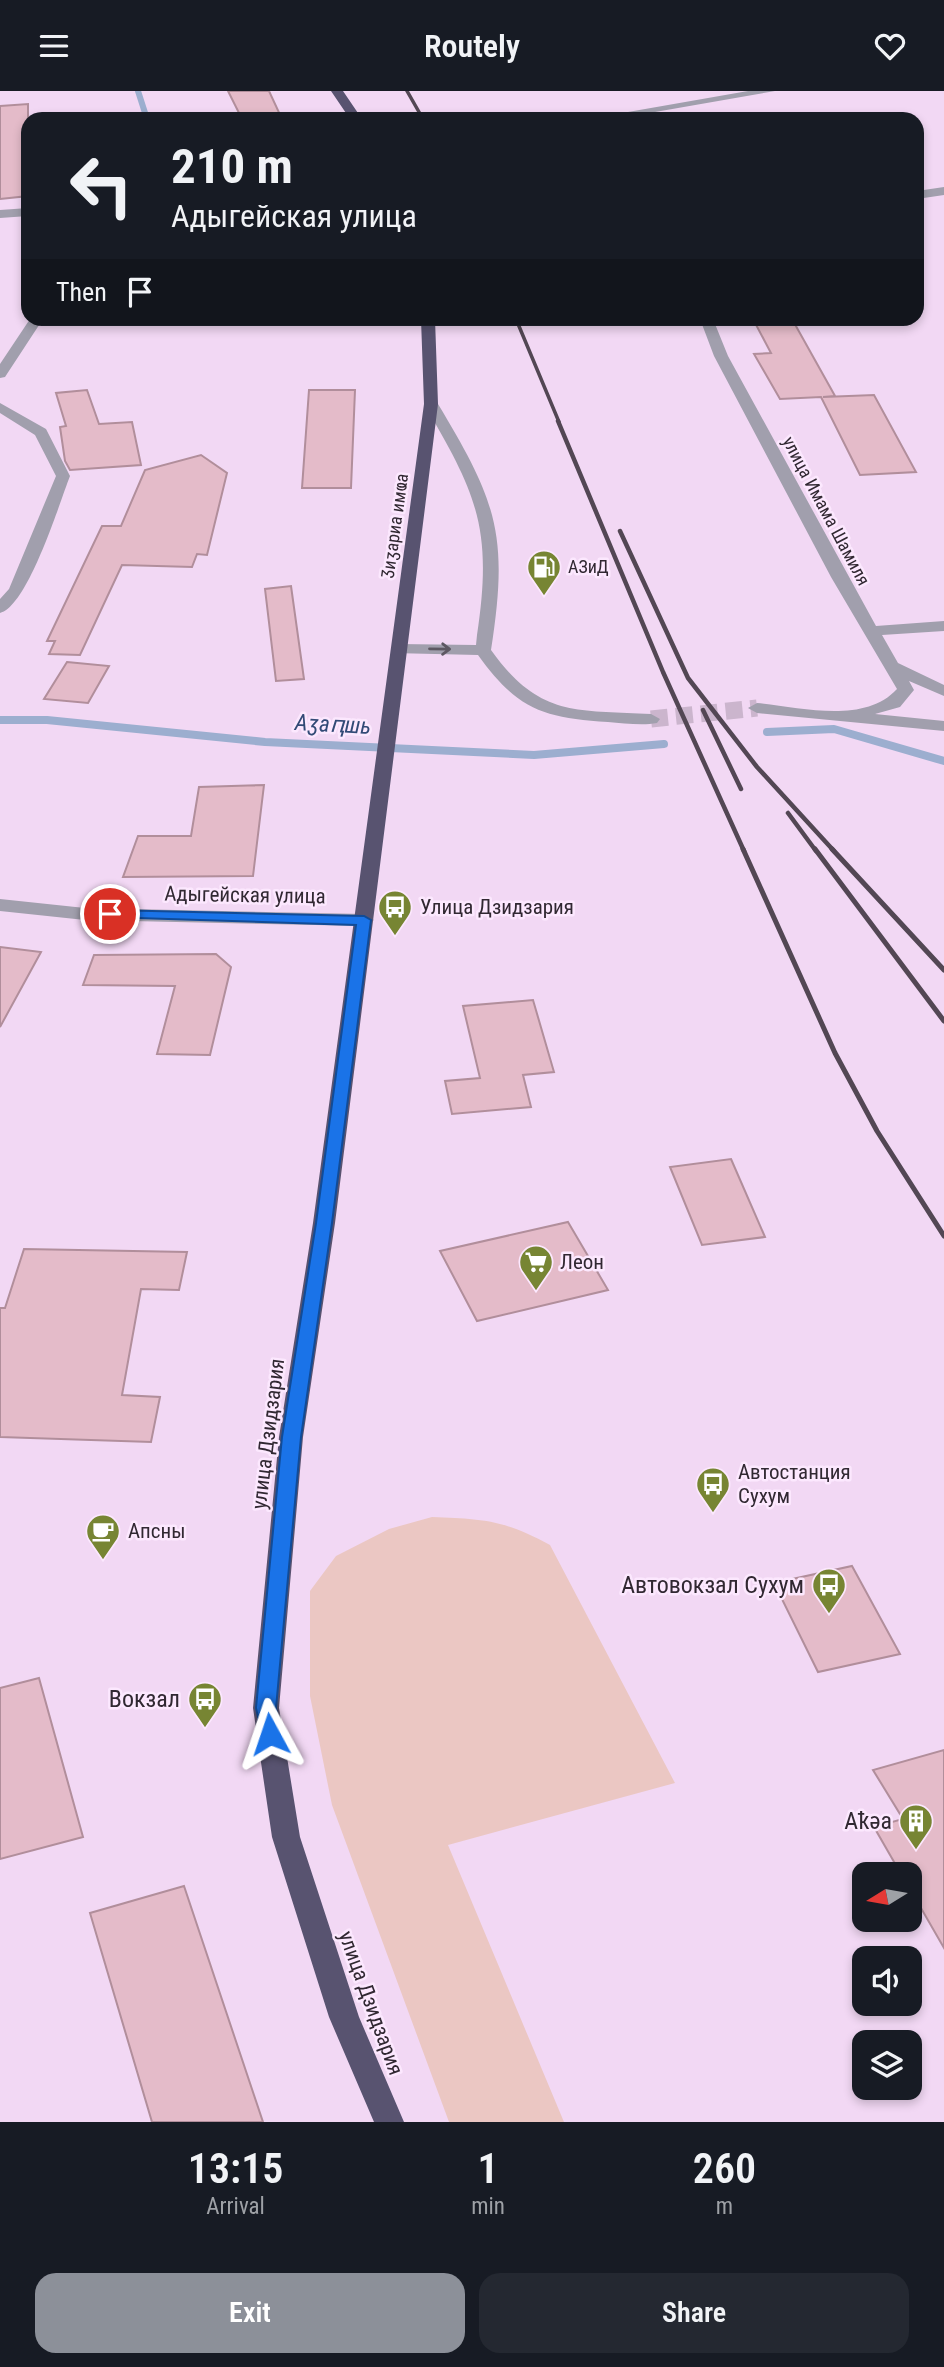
<!DOCTYPE html>
<html lang="en">
<head>
<meta charset="utf-8">
<style>
	:root { --surface:#171b24; --page:#242831; --text:#f1f3f6; --muted:#9ea1a6; --accent:#8c9099 }
	body { margin:0; font-family:"Roboto Condensed",sans-serif; background:var(--page); color:var(--text); height:100vh; display:flex; flex-direction:column; font-size:26px; white-space:nowrap }
	* { box-sizing:border-box; margin:0 }
	p { font-size:23px; color:var(--muted) }
	.icon { flex:none; width:38px; height:38px; fill:none; stroke:currentColor; stroke-width:2; stroke-linecap:round; stroke-linejoin:round }
	.map { position:relative; height:2031px; overflow:hidden }
	.sheet { display:flex; flex-direction:column; background:var(--surface); flex:1 }
	.sheet>* { flex:none }
	.top-card { position:absolute; left:21px; top:21px; width:903px; height:214px; border-radius:21px; box-shadow:0 4px 10px #0003; background:#171b24; color:var(--text); overflow:hidden }
	.needle { width:46px; rotate:259deg }
	.controls { position:absolute; left:852px; top:1771px; display:grid; gap:14px }
	.controls a { display:grid; place-items:center; width:70px; height:70px; border-radius:14px; background:var(--surface); box-shadow:0 4px 10px #0003; font-size:35px }
	.pin { position:absolute; display:grid; place-items:center; width:60px; height:60px; color:#fff; margin:-30px; border:4px solid #fff; border-radius:50%; box-shadow:0 2px 7px #0007 }
	.me { position:absolute; width:77px; margin:-38px; rotate:355deg; stroke-linejoin:round; filter:drop-shadow(0 0 5px #0008) }
	.turn { display:flex; align-items:center; gap:24px; height:147px; padding:0 35px; font-size:32px }
	.turn .icon { width:91px; height:91px; stroke-width:2.5 }
	.turn b { display:block; font-size:49px; line-height:60px }
	.then { display:flex; align-items:center; height:66px; padding:0 35px; background:#0003; gap:14px; font-size:26px }
	.eta { display:flex; justify-content:space-evenly; align-items:center; height:119px; text-align:center }
	.eta b { font-size:42px; font-weight:600; line-height:49px }
	.button { display:flex; gap:14px; margin-top:auto; padding:14px 35px }
	.button a { flex:1; height:80px; border-radius:21px; background:var(--accent); color:#fff; font-size:28px; font-weight:600; line-height:80px; text-align:center }
	.button a+a { background:var(--page); color:var(--text) }
	header { display:flex; justify-content:space-between; align-items:center; height:91px; padding:0 35px; background:var(--surface); font-size:32px; font-weight:600 }
	.map>svg:first-child { display:block }
	.green { fill:#ebc7c3 }
	.lines { fill:none; stroke-linecap:round; stroke-linejoin:round }
	.stream-far1 { stroke:#9caecf; stroke-width:6 }
	.stream { stroke:#9caecf; stroke-width:8 }
	.building { fill:#e4bbc9; stroke:#b18e9b; stroke-width:2 }
	.minor-tunnel { stroke:#cbb5cd; stroke-width:17; stroke-dasharray:17 8; stroke-linecap:butt }
	.minor { fill:#a19fad; fill-rule:evenodd }
	.highway { fill:#585370; fill-rule:evenodd }
	.rail-far2 { stroke:#534754; stroke-width:3.5 }
	.rail-far1 { stroke:#534754; stroke-width:4.5 }
	.rail { stroke:#534754; stroke-width:5 }
	.oneway { stroke:#5e5863 }
	.route { fill:#1a73e8; stroke:#114b97; stroke-width:2 }
	.labels { text-anchor:middle; stroke-width:5; stroke-linejoin:round; paint-order:stroke }
	.far-street-label { font-size:18px; fill:#312832; stroke:#fce8fe }
	.far-poi-label { font-size:18px; fill:#312832; stroke:#fce8fe; text-anchor:start }
	.street-label { font-size:21px; fill:#312832; stroke:#fce8fe }
	.poi-label { font-size:21px; fill:#312832; stroke:#fce8fe; text-anchor:start }
	.water-label { font-size:23px; font-style:italic; fill:#324a76; stroke:#fce8fe }
	.near-poi-label { font-size:24px; fill:#312832; stroke:#fce8fe; text-anchor:end }
</style>
</head>
<body>
<header><svg class="icon" aria-label="menu" viewBox="0 0 24 24"><path d="M4 6h16M4 12h16M4 18h16"/></svg>Routely<svg class="icon" aria-label="heart" viewBox="0 0 24 24"><path d="M12 20l-8-8c-3-5 5-10 8-4 3-6 11-1 8 4z"/></svg></header>
<div class="map">
<svg width="944" height="2031" viewBox="0 0 944 2031">
	<rect width="100%" height="100%" fill="#f2d8f4"/>
	<path class="green" d="M432,1426c52,2 72,3 118,28l125,238 -227,62 116,277h-115l-117,-317 -22,-109v-105l26,-35 53,-27z"/>
	<g class="lines">
		<path class="stream-far1" d="M138,0l9,28"/>
		<path class="stream" d="M0,629h47l218,22 269,13 130,-11
			M767,641l67,-3 110,32"/>
	</g>
	<path class="building" d="M228,0h41l13,28h-40z
		M28,13v92l-28,3v-93z
		M753,228h39l43,77 -12,1 51,-2 42,77 -56,3 -39,-78 -41,2 -26,-45 17,-1z
		M87,299l12,34 33,-2 9,43 -71,5 -5,-9 -5,-34 6,-1 -10,-33z
		M309,299h46l-4,98h-49z
		M201,364l26,18 -20,82 -10,-1 -5,13 -70,-2 -42,90 -31,-1 6,-13h-8l55,-115h19l24,-56z
		M291,495l13,93 -28,2 -11,-92z
		M67,571l42,4 -21,37 -44,-4z
		M264,694l-11,91 -130,1 15,-41h53l8,-49z
		M0,856l41,5 -41,75z
		M216,863l15,13 -21,88 -53,-1 18,-68 -92,-1 11,-30z
		M533,909l21,72 -31,3 8,32 -79,7 -7,-33 35,-3 -17,-72z
		M731,1068l34,78 -63,8 -32,-78z
		M568,1131l40,68 -131,31 -37,-70z
		M24,1158l163,3 -8,38 -38,-1 -19,106 38,2 -9,45 -151,-5v-129h5z
		M852,1475l48,88 -82,18 -44,-89z
		M39,1587l44,159 -83,22v-171z
		M944,1659v198l-34,-59v-15h-9l-27,-47 29,-8 -30,-49z
		M184,1795l79,236h-111l-62,-209z"/>
	<g class="lines">
		<path class="minor-tunnel" d="M651,628l106,-11"/>
		<path class="minor" d="M748,0h27l-160,28h-27z
			M944,96v8l-27,4v-8z
			M28,117v8l-28,2v-8z
			M30,228h13l-38,58 -5,1v-14z
			M700,228h13l15,37 148,270 68,-5v10l-62,4 16,28 46,22v11l-35,-15 5,9 -14,17 -25,7 69,7v10l-187,-18 -9,-5 9,-5c43,4 107,22 140,-14l-66,-112 -117,-221z
			M431,309l7,4c59,98 71,131 53,246 48,67 84,60 160,64l9,5 -3,4c-15,3 -34,0 -49,-1 -66,-4 -91,-13 -130,-67l-86,-2v-8l6,-1 78,1 1,-10c16,-106 0,-141 -53,-231z
			M0,312l46,26 24,47c-11,28 -42,130 -70,137v-14l9,-10 47,-113 -21,-41 -35,-22z
			M0,808l85,9 279,6 10,6 -10,6 -279,-6 -85,-9z"/>
		<path class="highway" d="M331,0h12l19,28h-12z
			M421,228h14l3,85 -103,819 -32,214 -24,271 21,129 59,180 45,105h-30l-45,-105 -57,-180 -19,-129 26,-271 34,-214 111,-819z"/>
		<path class="rail-far2" d="M407,0l16,28
			M516,228l43,103"/>
		<path class="rail-far1" d="M558,330l105,251 81,179
			M620,440l68,147 69,89 77,84
			M703,619l38,79
			M788,722l28,38"/>
		<path class="rail" d="M743,758l92,204 42,78 67,105
			M815,758l129,172
			M832,758l112,121"/>
	</g>
	<defs><path id="oneway-shaft" d="M-6 0H5M1.5-3L5.5 0L1.5 3" fill="none" stroke-width="1.6" stroke-linecap="round" stroke-linejoin="round" transform="scale(1.75)"/></defs>
	<use class="oneway" href="#oneway-shaft" transform="translate(440 558) rotate(1)"/>
	<path class="route" d="M110,819l254,6 7,4 -39,303 -31,214 -25,271 4,26 -3,6h-14l-7,-32 26,-271 34,-214 40,-298 -251,-8v-6z"/>
	<defs>
		<g id="fuel-pin" transform="scale(1.75)"><path d="M0 17L-7.5 6A9.5 9.5 0 1 1 7.5 6Z" fill="#778533" stroke="#fce8fe"/><path d="M-5.5-6h7V0h2V4h1.3V-2.5L3-4.5l.8-.8L6-3V5H2.5V1h-1V6h-7ZM-4.2-4.7v3.2H.2V-4.7Z" fill="#fff"/></g>
		<g id="bus-pin" transform="scale(1.75)"><path d="M0 17L-7.5 6A9.5 9.5 0 1 1 7.5 6Z" fill="#778533" stroke="#fce8fe"/><path d="M-5-6H5V4H4V6H2V4H-2V6H-4V4H-5ZM-3.5-4V0h7V-4ZM-3.5 1.2v1.5H-2V1.2ZM2 1.2v1.5H3.5V1.2Z" fill="#fff"/></g>
		<g id="supermarket-pin" transform="scale(1.75)"><path d="M0 17L-7.5 6A9.5 9.5 0 1 1 7.5 6Z" fill="#778533" stroke="#fce8fe"/><path d="M-6-5.5h2.5l.6 2H6L4.5 2H-2.5L-4.4-4H-6ZM-1.5 3.2a1.3 1.3 0 1 0 .1 0ZM3 3.2a1.3 1.3 0 1 0 .1 0Z" fill="#fff"/></g>
		<g id="cafe-pin" transform="scale(1.75)"><path d="M0 17L-7.5 6A9.5 9.5 0 1 1 7.5 6Z" fill="#778533" stroke="#fce8fe"/><path d="M-5.5-4.5H6V0H3Q3 3.5 0 3.5H-2.5Q-5.5 3.5-5.5 0ZM3-3.2v2h1.7v-2ZM-6 4.5H4V6H-6Z" fill="#fff"/></g>
		<g id="building-pin" transform="scale(1.75)"><path d="M0 17L-7.5 6A9.5 9.5 0 1 1 7.5 6Z" fill="#778533" stroke="#fce8fe"/><path d="M-4-6H4V6H1V3H-1V6H-4ZM-2.5-4.3h1.7v1.8h-1.7ZM.8-4.3h1.7v1.8H.8ZM-2.5-1h1.7V.8h-1.7ZM.8-1h1.7V.8H.8Z" fill="#fff"/></g>
	</defs>
	<g fill-rule="evenodd">
		<use href="#fuel-pin" x="544" y="476"/>
		<use href="#bus-pin" x="395" y="816"/>
		<use href="#supermarket-pin" x="536" y="1171"/>
		<use href="#bus-pin" x="713" y="1393"/>
		<use href="#cafe-pin" x="103" y="1440"/>
		<use href="#bus-pin" x="829" y="1494"/>
		<use href="#bus-pin" x="205" y="1608"/>
		<use href="#building-pin" x="916" y="1730"/>
	</g>
	<g class="labels">
		<g class="far-street-label">
			<text transform="translate(826 420) rotate(62)" y="6">улица Имама Шамиля</text>
			<text transform="translate(395 435) rotate(-82)" y="6">Ӡиӡариа имҩа</text>
		</g>
		<g class="far-poi-label">
			<text x="568" y="482">АЗиД</text>
		</g>
		<g class="street-label">
			<text transform="translate(245 804) rotate(1)" y="7">Адыгейская улица</text>
			<text transform="translate(268 1343) rotate(-83)" y="7">улица Дзидзария</text>
			<text transform="translate(371 1912) rotate(70)" y="7">улица Дзидзария</text>
		</g>
		<g class="poi-label">
			<text x="420" y="823">Улица Дзидзария</text>
			<text x="560" y="1178">Леон</text>
			<text x="738" y="1388">Автостанция<tspan x="738" dy="24">Сухум</tspan></text>
			<text x="128" y="1447">Апсны</text>
		</g>
		<g class="water-label">
			<text transform="translate(333 633) rotate(3)" y="8">Аӡаԥшь</text>
		</g>
		<g class="near-poi-label">
			<text x="804" y="1502">Автовокзал Сухум</text>
			<text x="180" y="1616">Вокзал</text>
			<text x="892" y="1738">Аҟәа</text>
		</g>
	</g>
</svg>
<div class="controls">
<a><svg class="needle" viewBox="-14 -14 28 28"><path d="M0-13l5 13h-10z" fill="#e53935"/><path d="M0 13l5-13h-10z" fill="#9ea1a6"/></svg></a>
<a><svg class="icon" aria-label="sound" viewBox="0 0 24 24"><path d="M4 9h4l5-4v14l-5-4H4zM17 9q2 3 0 6"/></svg></a>
<a><svg class="icon" aria-label="layers" viewBox="0 0 24 24"><path d="M12 4l9 5-9 5-9-5zM3 14l9 5 9-5"/></svg></a>
</div>
<div class="pin" style="left:110px;top:823px;background:#d93025"><svg class="icon" aria-label="arrive" viewBox="0 0 24 24"><path d="M6 21V4h12l-3 4 3 4H6"/></svg></div>
<svg class="me" style="left:270px;top:1643px" viewBox="-20 -20 40 40"><path d="M0-17L14 15 0 8-14 15z" fill="#1a73e8" stroke="#fff" stroke-width="4"/></svg>
<div class="top-card">
<div class="turn"><svg class="icon" aria-label="left" viewBox="0 0 24 24"><path d="M17 20v-9H6M10 6l-5 5 5 5"/></svg><div><b>210 m</b>Адыгейская улица</div></div>
<div class="then">Then<svg class="icon" aria-label="arrive" viewBox="0 0 24 24"><path d="M6 21V4h12l-3 4 3 4H6"/></svg></div>
</div>
</div>
<section class="sheet">
<div class="eta">
<div><b>13:15</b><p>Arrival</p></div>
<div><b>1</b><p>min</p></div>
<div><b>260</b><p>m</p></div>
</div>
<div class="button"><a>Exit</a><a>Share</a></div>
</section>
</body>
</html>
